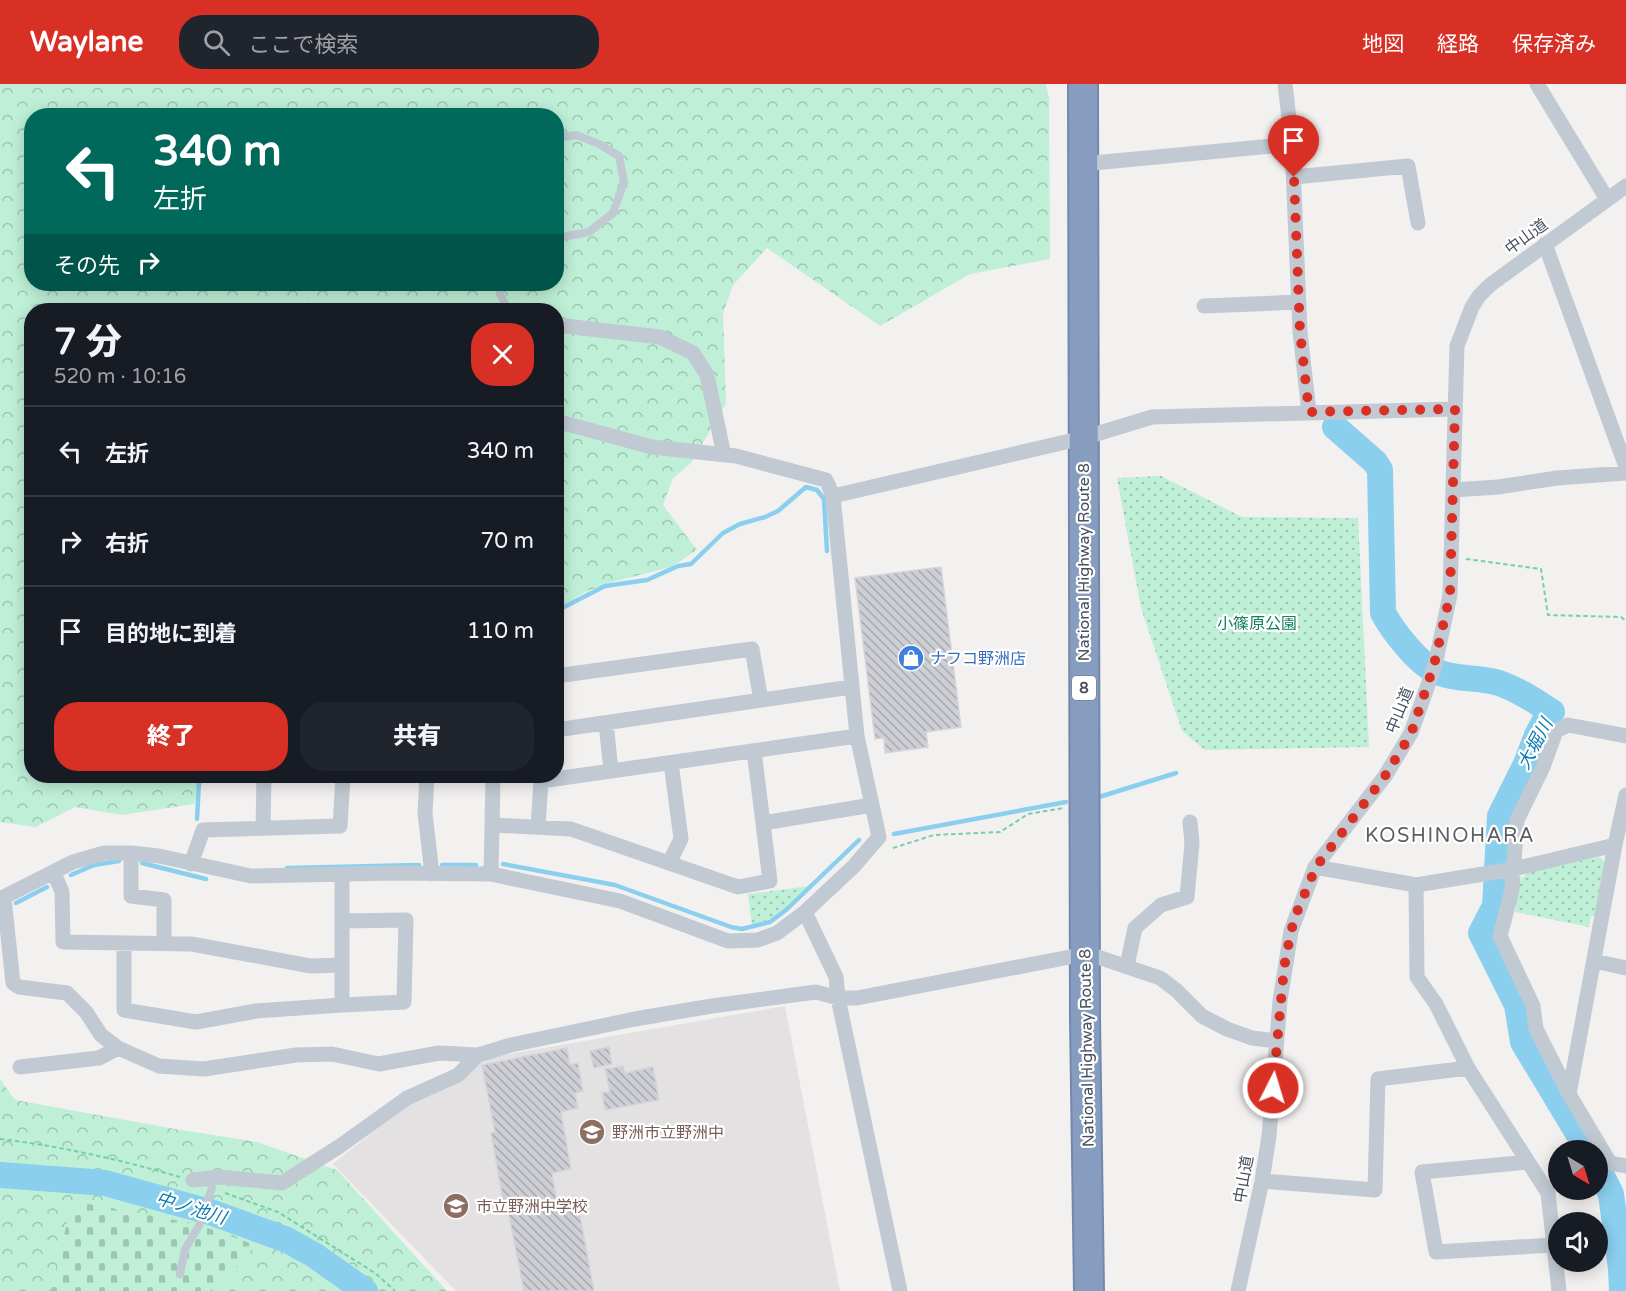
<!DOCTYPE html>
<html lang="ja">
<head>
<meta charset="utf-8">
<style>
	:root { --surface:#171b24; --page:#20242c; --text:#f1f3f6; --muted:#9ea1a6; --line:#363941; --accent:#d93025 }
	body { margin:0; font-family:"Varela Round","Noto Sans JP",sans-serif; background:var(--page); color:var(--text); height:100vh; display:flex; flex-direction:column; font-size:22px; white-space:nowrap }
	* { box-sizing:border-box; margin:0 }
	p { font-size:20px; color:var(--muted) }
	.icon { flex:none; width:33px; height:33px; fill:none; stroke:currentColor; stroke-width:2; stroke-linecap:round; stroke-linejoin:round }
	.map { position:relative; flex:1; overflow:hidden }
	.details { position:absolute; left:24px; top:219px; width:540px; height:480px; display:flex; flex-direction:column; background:var(--surface); border-radius:24px; box-shadow:0 3px 15px #0003 }
	.details>* { flex:none }
	.guide { position:absolute; left:24px; top:24px; width:540px; height:183px; border-radius:24px; box-shadow:0 3px 15px #0003; background:#00695c; color:#fff; overflow:hidden }
	.needle { width:39px; rotate:142deg }
	.fabs { position:absolute; left:1548px; top:1056px; display:grid; gap:12px }
	.fabs a { display:grid; place-items:center; width:60px; height:60px; border-radius:50%; background:var(--surface); box-shadow:0 3px 15px #0003; font-size:30px }
	.pin { position:absolute; display:grid; place-items:center; width:51px; height:51px; color:#fff; margin:-62px -26px; border-radius:50% 50% 50% 0; rotate:-45deg; box-shadow:0 0 6px #0007 }
	.pin .icon { rotate:45deg }
	.me { position:absolute; width:66px; margin:-33px; rotate:5deg; stroke-linejoin:round; filter:drop-shadow(0 0 4px #0008) }
	.turn { display:flex; align-items:center; gap:21px; height:126px; padding:0 30px; font-size:27px }
	.turn .icon { width:78px; height:78px; stroke-width:2.5 }
	.turn b { display:block; font-size:42px; line-height:51px }
	.then { display:flex; align-items:center; height:57px; padding:0 30px; background:#0003; gap:12px; font-size:22px }
	.round { display:grid; place-items:center; flex:none; width:63px; height:63px; border-radius:24px; background:var(--page) }
	.headline { display:flex; align-items:center; justify-content:space-between; height:102px; padding:0 30px }
	h1 { font-size:36px; font-weight:800; line-height:45px }
	.button { display:flex; gap:12px; margin-top:auto; padding:12px 30px }
	.button a { flex:1; height:69px; border-radius:24px; background:var(--accent); color:#fff; font-size:24px; font-weight:800; line-height:69px; text-align:center }
	.button a+a { background:var(--page); color:var(--text) }
	ul { padding:0; list-style:none }
	li { display:flex; align-items:center; gap:18px; height:90px; padding:0 30px; border-top:2px solid var(--line) }
	li div { flex:1 }
	li b { display:block; font-size:22px }
	li em { font-style:normal }
	header { display:flex; align-items:center; gap:36px; box-sizing:border-box; height:84px; padding:0 30px; background:var(--accent); color:#fff }
	header strong { font-size:28px }
	nav { display:flex; gap:33px; margin-inline-start:auto; font-size:21px }
	.search { width:420px; height:54px; background:var(--page); display:flex; align-items:center; gap:15px; box-sizing:border-box; padding:0 21px; border-radius:24px; color:var(--muted); font-size:22px }
	.map>svg:first-child { display:block }
	.education { fill:#e4e1e2 }
	.forest { fill:url(#forest-crowns); fill-rule:evenodd }
	.cemetery { fill:url(#cemetery-stones) }
	.park { fill:url(#park-dots) }
	.lines { fill:none; stroke-linecap:round; stroke-linejoin:round }
	.stream { stroke:#8bcfee; stroke-width:4.5 }
	.river { stroke:#8bcfee; stroke-width:26 }
	.building { fill:url(#building-back-hatch); stroke:#d4d5dc; stroke-width:1.5 }
	.highway-casing { stroke:#7388ab; stroke-width:32 }
	.path { stroke:#76cfac; stroke-width:2; stroke-dasharray:4.5 3; stroke-linecap:butt }
	.lane { stroke:#c1c9d2; stroke-width:8 }
	.street { stroke:#c1c9d2; stroke-width:15 }
	.highway { stroke:#879dbf; stroke-width:28 }
	.route { stroke:#d93025; stroke-width:10; stroke-dasharray:0 18 }
	.labels { text-anchor:middle; stroke-width:4.5; stroke-linejoin:round; paint-order:stroke }
	.shield { fill:#fff; stroke:#7f858e; stroke-width:1.5 }
	.shield-label { font-size:15px; font-weight:bold; fill:#48515e }
	.street-label { font-size:16px; fill:#48515e; stroke:#fff }
	.park-label { font-size:16px; fill:#168257; stroke:#fff }
	.shop-label { font-size:16px; fill:#366cbe; stroke:#fff; text-anchor:start }
	.education-label { font-size:16px; fill:#785e54; stroke:#fff; text-anchor:start }
	.water-label { font-size:18px; font-style:italic; fill:#0a7baf; stroke:#fff }
	.quarter-label { font-size:20px; letter-spacing:1.5px; fill:#5c5f65; stroke:#fff }
</style>
</head>
<body>
<header>
<strong>Waylane</strong>
<div class="search"><svg class="icon" aria-label="search" viewBox="0 0 24 24"><circle cx="10" cy="10" r="6"/><path d="M15 15l6 6"/></svg>ここで検索</div>
<nav><a>地図</a><a>経路</a><a>保存済み</a></nav>
</header>
<div class="map">
<svg width="1626" height="1207" viewBox="0 0 1626 1207">
	<defs>
		<pattern id="forest-crowns" width="20" height="18" patternUnits="userSpaceOnUse" patternTransform="scale(1.5)"><rect width="20" height="18" fill="#bff0d7"/><path d="M2 6a3 3 0 1 1 6 0M12 15a3 3 0 1 1 6 0" fill="none" stroke="#9dc5b2"/></pattern>
		<pattern id="cemetery-stones" width="16" height="16" patternUnits="userSpaceOnUse" patternTransform="scale(1.5)"><rect width="16" height="16" fill="#bff0d7"/><path d="M2 7V4a2 2 0 0 1 4 0v3zM10 15v-3a2 2 0 0 1 4 0v3z" fill="#9dc5b2"/></pattern>
		<pattern id="park-dots" width="8" height="8" patternUnits="userSpaceOnUse" patternTransform="scale(1.5)"><rect width="8" height="8" fill="#bff0d7"/><path d="M2 2h.1M6 6h.1" fill="none" stroke="#9dc5b2" stroke-width="1.8" stroke-linecap="round"/></pattern>
		<pattern id="building-back-hatch" width="6" height="6" patternUnits="userSpaceOnUse" patternTransform="scale(1.5)"><rect width="6" height="6" fill="#cdcfd5"/><path d="M-1 5l2 2M0 0l6 6M5-1l2 2" fill="none" stroke="#a8aab0"/></pattern>
	</defs>
	<rect width="100%" height="100%" fill="#f3f0f0"/>
	<path class="education" d="M785,922l55,285h-384l-123,-127 80,-64 68,-41z"/>
	<path class="forest" d="M0,0h1046l3,14 1,161 -80,15 -90,52 -113,-78 -34,37 -10,28 3,91 -35,59 -18,15 -10,27 34,45 -26,17 -63,16 -23,9 -28,17 -1,-299h-524v466h173l-11,28 -72,11 -47,-8 -39,20 -36,-5zM32,32h524v168h-524z
		M0,995l15,21 160,29 82,13 80,28 110,121h-447z"/>
	<path class="cemetery" d="M312,210l41,16h-56z
		M72,1117l124,23 59,21 -37,44 -13,2h-154z"/>
	<path class="park" d="M1161,392l81,41 116,1 11,229 -164,3 -23,-19 -41,-123 -24,-130z
		M1600,773l7,8 -10,51h-6l-2,11 -74,-15 4,-31 10,-10z
		M809,802l-32,30 -25,10 -4,-32z"/>
	<g class="lines">
		<path class="stream" d="M556,529l8,-6 41,-21 42,-6 31,-14 13,-2 32,-31 17,-9 25,-7 13,-6 28,-24 11,3 7,9 3,52
			M1099,713l77,-24
			M197,735l2,-37 2,-6
			M894,750l172,-32
			M142,779l64,16
			M503,780l112,21 116,42 11,2 28,-7 16,-12 73,-70
			M442,781h34
			M287,784l132,-3
			M71,791l23,-10 25,-4
			M16,819l31,-16"/>
		<path class="river" d="M1335,343l40,35 5,8 3,143c10,18 37,54 57,60 19,7 40,4 59,10 20,7 36,18 53,29l-7,8 -8,15 -11,29 -26,52 -5,90 -14,27 36,72 6,37 65,108
			M1598,1084l13,26 10,75 1,22
			M0,1091l105,8 108,30 74,27 27,15 51,36"/>
	</g>
	<path class="building" d="M941,483l20,160 -35,5 2,15 -43,6 -1,-15 -9,1 -20,-161z
		M609,963l3,17 -18,4 -4,-17z
		M567,964l3,17 8,-2 5,28 -8,2 3,15 -17,4 10,57 -19,4 6,36 14,-2v5l7,-2 15,81h-70l-17,-85h-3l-13,-73 4,-1 -13,-67z
		M623,982l2,7 28,-6 6,33 -54,10 -3,-17 8,-1 -5,-23z"/>
	<g class="lines">
		<g class="highway-casing">
			<path id="highway" d="M1083,0l2,935 4,272"/>
		</g>
		<path class="path" d="M1466,475l75,10 7,46 73,2 5,4
			M893,764l41,-13 66,-3 28,-18 35,-6
			M0,1055c61,7 121,21 180,38
			M225,1109l53,19 97,61 20,18
			M211,1206l1,1"/>
		<path class="lane" d="M556,54l20,-3 23,9 20,12 5,26 -11,31 -24,19 -33,6
			M500,200v10l8,16
			M180,1190l5,-25 14,-23 13,-38"/>
		<path class="street" d="M1285,0l7,60 8,188 9,80
			M1537,0l70,115
			M1083,80l209,-20
			M1294,93l114,-11 10,57
			M1545,160l81,223
			M1204,222l95,-4
			M556,241l104,12 33,16 14,22 17,80
			M1453,406l45,-3 59,-9 69,-5
			M833,412l250,-58 69,-21 303,-8
			M556,592l196,-27 9,51
			M606,639l5,48
			M556,646l295,-43
			M1626,652l-58,-11 -12,6 -13,36 -26,53 -5,70 -12,46 33,70 3,23 33,65 41,69 16,3
			M754,667l9,72
			M427,692l-2,37 7,61
			M492,741l79,4 167,58 32,-6 -7,-58 109,-18
			M538,743l3,-46 316,-45
			M263,744l1,-52
			M131,769v43l33,4v44
			M669,779l12,-24 -10,-76
			M191,780l12,-34 137,-4 3,-50
			M1315,783l101,18 98,-16 101,-24
			M54,789l8,19 1,50 129,2 119,22 30,-1
			M491,790l2,-98
			M1416,801l1,92 19,27 32,64 80,125 11,98
			M4,814l9,85 6,4 48,6 19,19 15,23 17,13 41,18 45,3 92,-14 36,-1 47,10 60,-11 39,2 33,-10 124,-26 77,-13 104,-14 22,6h19l218,-42h20l65,22 16,12 26,26 25,13 25,9 25,3
			M0,815l73,-37 31,-9h27l28,3 92,20 141,-3 99,1 129,27 108,40 30,-1 19,-7 28,-21 49,-46 25,-29 -22,-101 -24,-240 -7,-16 -90,-24 -84,-9 -96,-26
			M805,828l31,65 2,21 62,293
			M342,837l64,-1 -2,82 -62,3
			M124,859v67l72,12 60,-11 86,-6v-129
			M1594,877l32,7
			M1127,882l8,-38 26,-23 26,-8 5,-54 -2,-21
			M20,983l79,-9 19,-10
			M1569,1010l46,-249 11,-50
			M1528,1078l-106,10 14,80 117,-7
			M193,1096l27,-3 62,6 58,-37 67,-48 51,-23 20,-20
			M1262,1097l113,9 3,-111 90,-11
			M1238,1207l24,-110 7,-45 11,-135 11,-70 24,-64 70,-91 26,-43 24,-68 15,-70 7,-249 15,-39 7,-11 11,-11 136,-99"/>
		<use href="#highway" class="highway"/>
	</g>
	<g class="lines">
		<path class="route" d="M1273,1004l11,-120 7,-37 6,-19 19,-45 69,-91 26,-42 23,-69 16,-70 5,-186 -146,3 -9,-80 -6,-155"/>
	</g>
	<defs>
		<g id="shop-disc" transform="scale(1.35)"><circle r="9.5" fill="#3f7fe0" stroke="#fff"/><path d="M-5-2.5h2.3a2.7 3.5 0 0 1 5.4 0H5L5.5 6h-11ZM-1.5-2.5h3a1.5 2.3 0 0 0-3 0Z" fill="#fff"/></g>
		<g id="school-disc" transform="scale(1.35)"><circle r="9.5" fill="#8d6e63" stroke="#fff"/><path d="M0-5L7-2L0 1L-7-2ZM-4 1L0 2.5L4 1V4Q0 6-4 4Z" fill="#fff"/></g>
	</defs>
	<g fill-rule="evenodd">
		<use href="#shop-disc" x="911" y="574"/>
		<use href="#school-disc" x="592" y="1048"/>
		<use href="#school-disc" x="456" y="1122"/>
	</g>
	<g class="labels">
		<rect class="shield" x="1072" y="592" width="24" height="24" rx="4.5"/>
		<g class="shield-label">
			<text x="1084" y="609">8</text>
		</g>
		<g class="street-label">
			<text transform="translate(1526 152) rotate(-36)" y="6">中山道</text>
			<text transform="translate(1083 478) rotate(-90)" y="6">National Highway Route 8</text>
			<text transform="translate(1399 626) rotate(-68)" y="6">中山道</text>
			<text transform="translate(1086 964) rotate(-91)" y="6">National Highway Route 8</text>
			<text transform="translate(1243 1095) rotate(-80)" y="6">中山道</text>
		</g>
		<g class="park-label">
			<text x="1257" y="545">小篠原公園</text>
		</g>
		<g class="shop-label">
			<text x="930" y="580">ナフコ野洲店</text>
		</g>
		<g class="education-label">
			<text x="612" y="1054">野洲市立野洲中</text>
			<text x="476" y="1128">市立野洲中学校</text>
		</g>
		<g class="water-label">
			<text transform="translate(1535 660) rotate(-62)" y="6">大堀川</text>
			<text transform="translate(191 1124) rotate(17)" y="6">中ノ池川</text>
		</g>
		<g class="quarter-label">
			<text x="1450" y="758">KOSHINOHARA</text>
		</g>
	</g>
</svg>
<div class="fabs">
<a><svg class="needle" viewBox="-14 -14 28 28"><path d="M0-13l5 13h-10z" fill="#e53935"/><path d="M0 13l5-13h-10z" fill="#9ea1a6"/></svg></a>
<a><svg class="icon" aria-label="sound" viewBox="0 0 24 24"><path d="M4 9h4l5-4v14l-5-4H4zM17 9q2 3 0 6"/></svg></a>
</div>
<div class="pin" style="left:1294px;top:93px;background:#d93025"><svg class="icon" aria-label="arrive" viewBox="0 0 24 24"><path d="M6 21V4h12l-3 4 3 4H6"/></svg></div>
<svg class="me" style="left:1273px;top:1004px" viewBox="-20 -20 40 40"><circle r="17" fill="#d93025" stroke="#fff" stroke-width="3"/><path d="M0-11L8 9 0 5-8 9z" fill="#fff"/></svg>
<div class="guide">
<div class="turn"><svg class="icon" aria-label="left" viewBox="0 0 24 24"><path d="M17 20v-9H6M10 6l-5 5 5 5"/></svg><div><b>340 m</b>左折</div></div>
<div class="then">その先<svg class="icon" aria-label="right" viewBox="0 0 24 24"><path d="M7 20v-9h11M14 6l5 5-5 5"/></svg></div>
</div>
<section class="details">
<div class="headline"><div><h1>7 分</h1><p>520 m · 10:16</p></div><a class="round" style="background:#d93025;color:#fff"><svg class="icon" aria-label="close" viewBox="0 0 24 24"><path d="M6 6l12 12M18 6L6 18"/></svg></a></div>
<ul>
<li><svg class="icon" aria-label="left" viewBox="0 0 24 24"><path d="M17 20v-9H6M10 6l-5 5 5 5"/></svg><div><b>左折</b></div><em>340 m</em></li>
<li><svg class="icon" aria-label="right" viewBox="0 0 24 24"><path d="M7 20v-9h11M14 6l5 5-5 5"/></svg><div><b>右折</b></div><em>70 m</em></li>
<li><svg class="icon" aria-label="arrive" viewBox="0 0 24 24"><path d="M6 21V4h12l-3 4 3 4H6"/></svg><div><b>目的地に到着</b></div><em>110 m</em></li>
</ul>
<div class="button"><a>終了</a><a>共有</a></div>
</section>
</div>
</body>
</html>
